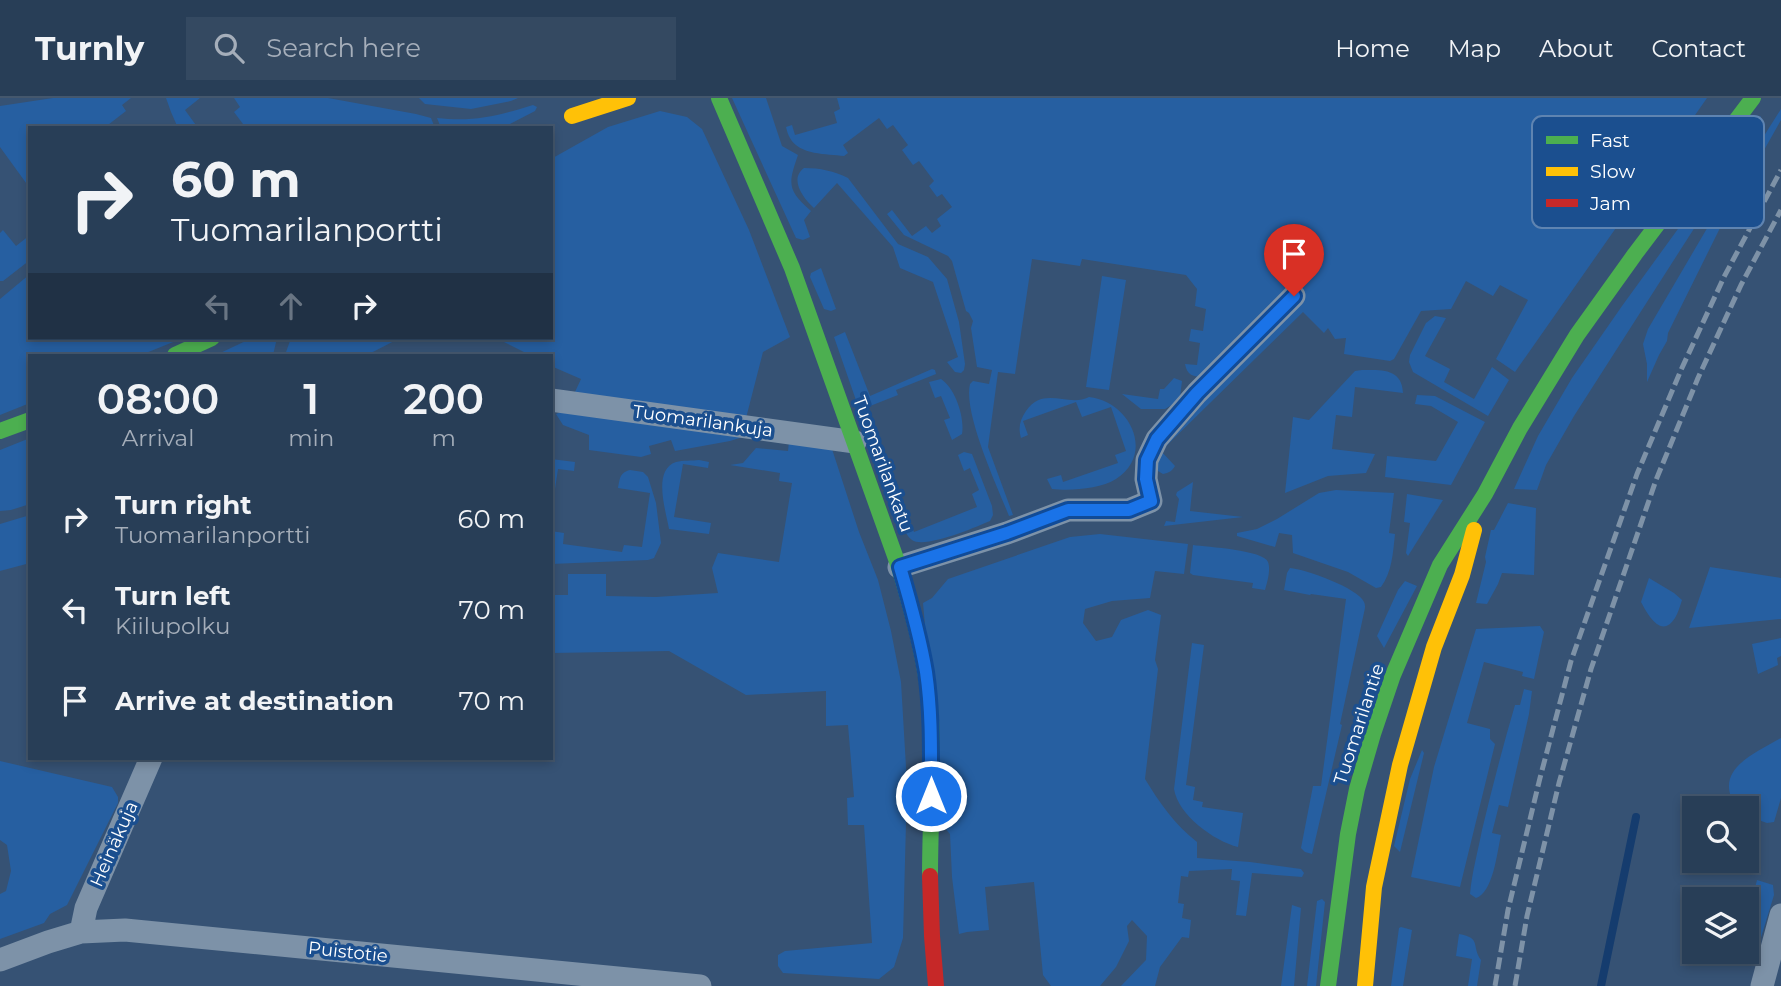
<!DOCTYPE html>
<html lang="en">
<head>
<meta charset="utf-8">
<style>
	:root { --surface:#283e57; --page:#344961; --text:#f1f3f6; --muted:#a5aeba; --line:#44576d }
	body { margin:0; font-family:Montserrat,sans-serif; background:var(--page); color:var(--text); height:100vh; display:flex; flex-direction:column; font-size:26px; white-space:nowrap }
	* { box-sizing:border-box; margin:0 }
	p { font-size:23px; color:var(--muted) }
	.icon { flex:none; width:38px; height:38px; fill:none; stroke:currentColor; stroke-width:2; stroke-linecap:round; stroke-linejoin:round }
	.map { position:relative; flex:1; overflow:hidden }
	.details { position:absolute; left:28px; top:256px; width:525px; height:406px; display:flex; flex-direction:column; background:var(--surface); border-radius:0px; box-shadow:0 4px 10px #0003,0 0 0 2px var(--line) }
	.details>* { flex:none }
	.hud { position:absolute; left:28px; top:28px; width:525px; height:214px; border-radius:0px; box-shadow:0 4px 10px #0003,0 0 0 2px var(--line); background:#283e57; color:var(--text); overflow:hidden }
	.controls { position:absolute; left:1682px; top:698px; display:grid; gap:14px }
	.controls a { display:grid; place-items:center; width:77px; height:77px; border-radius:0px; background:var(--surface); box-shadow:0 4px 10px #0003,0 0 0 2px var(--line); font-size:35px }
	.pin { position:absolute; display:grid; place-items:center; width:60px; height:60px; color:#fff; margin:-72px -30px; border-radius:50% 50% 50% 0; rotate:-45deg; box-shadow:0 0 7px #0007 }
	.pin .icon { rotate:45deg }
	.me { position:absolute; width:77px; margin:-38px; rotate:0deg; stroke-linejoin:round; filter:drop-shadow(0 0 5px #0008) }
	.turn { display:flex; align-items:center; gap:24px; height:147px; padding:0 28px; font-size:32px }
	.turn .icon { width:91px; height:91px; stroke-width:2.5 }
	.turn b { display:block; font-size:49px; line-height:60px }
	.lanes { display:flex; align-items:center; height:66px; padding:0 28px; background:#0003; justify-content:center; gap:35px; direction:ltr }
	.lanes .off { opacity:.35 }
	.eta { display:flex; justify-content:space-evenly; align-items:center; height:119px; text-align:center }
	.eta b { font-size:42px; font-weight:600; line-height:49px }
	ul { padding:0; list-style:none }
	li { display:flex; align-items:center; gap:21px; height:91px; padding:0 28px }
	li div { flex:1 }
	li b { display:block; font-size:26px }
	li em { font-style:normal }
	header { display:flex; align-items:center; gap:42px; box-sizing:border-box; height:98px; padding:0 35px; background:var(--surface); border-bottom:2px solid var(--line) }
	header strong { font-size:33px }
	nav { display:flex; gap:38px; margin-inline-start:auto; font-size:24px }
	.search { width:490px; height:63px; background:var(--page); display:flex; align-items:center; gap:18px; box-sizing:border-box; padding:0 24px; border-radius:0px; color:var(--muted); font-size:26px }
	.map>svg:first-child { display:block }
	.green { fill:#265fa1 }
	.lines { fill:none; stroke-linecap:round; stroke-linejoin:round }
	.stream { stroke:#153c6e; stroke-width:8 }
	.street { stroke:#7d92a8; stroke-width:23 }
	.fast { stroke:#4caf50; stroke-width:16 }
	.slow { stroke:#ffc107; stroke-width:16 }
	.jam { stroke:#c62828; stroke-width:16 }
	.rail { stroke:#7e92a7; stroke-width:5; stroke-dasharray:12 5; stroke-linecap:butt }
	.route-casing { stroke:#114b97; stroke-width:18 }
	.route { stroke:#1a73e8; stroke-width:12 }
	.labels { text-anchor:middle; stroke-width:7; stroke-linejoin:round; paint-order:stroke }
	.street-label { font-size:18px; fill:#fff; stroke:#1b4f8f }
	.key { fill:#1b4f8f; stroke:#5f84b1; stroke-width:2 }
	.key-label { font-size:19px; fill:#fff }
</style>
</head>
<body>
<header>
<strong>Turnly</strong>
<div class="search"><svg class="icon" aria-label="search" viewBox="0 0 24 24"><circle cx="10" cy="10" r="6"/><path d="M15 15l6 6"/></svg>Search here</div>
<nav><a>Home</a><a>Map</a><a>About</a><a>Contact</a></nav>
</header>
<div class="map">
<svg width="1781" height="888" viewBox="0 0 1781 888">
	<rect width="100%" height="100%" fill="#365274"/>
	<path class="green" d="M53,0h78l-9,7 4,6 -22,17h-74l-1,59 -29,-40v-41z
		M166,0h34l-15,12 13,18h-20l-7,-16z
		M234,0h94l88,16 15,4 4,10h-189l-12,-16 6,-5z
		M419,0h99l-7,3 -40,8 -46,-5z
		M732,0h34l16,48 16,9c-10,29 -11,35 13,56l-7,9 6,17 -7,3 -7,-2z
		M837,0h870l-192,274 -19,-13 32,-59 -28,-15 -7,11 -27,-15 -15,28 -30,2 -27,48 -4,2 -46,-7 2,-16 -11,1 -7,-11 -4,5 -21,-21 -142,139 14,15c-3,5 -6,7 -12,8l-5,-3c-2,-13 -1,-22 4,-34l125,-129 -10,-1 -67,66 -6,4c-11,0 -17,-2 -19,-13l12,1 3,-22 -11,-2 2,-12 12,2 3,-22 -11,-3 2,-17 -11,-14 -104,-16 -2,7 -48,-7 -17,115 -17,-2 -10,75 25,68 -4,1c-12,-30 -46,-103 -39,-132l3,-3 16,3 3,-14 -15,-3 -6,-39 2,-7 -4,-8 -3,-2 -14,-50 -4,-5 -44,-21 -17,-21 5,-4 20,26 14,-10 6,7 9,-7 -4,-7 15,-12 -10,-13 -5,3 -8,-11 5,-5 -15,-20 -6,4 -11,-15 6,-5 -15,-20 -6,4 -8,-11 -36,27 5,8 -4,3c-17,-2 -45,-1 -54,-18 -2,-3 -3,-7 -4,-11l6,-2 3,10 42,-12 -3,-11 6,-3z
		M533,7l4,2 -2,4 -33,17h-61l-4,-10c37,4 60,-2 96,-13z
		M1781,11v11l-62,110 -51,103 -1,8 -8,14 -12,27v-18l-4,-20 5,-15 78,-133z
		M660,13l27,6 15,12 47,101 41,107 -27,15 -18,70 -170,-30 6,-13 -30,-13v-11h-21l-34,-17h55v-179l57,-32z
		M1760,18l1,1c-10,16 -42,55 -41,71l-146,228 -28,49 -9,25 -23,-1 24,-53 34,-58 50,-72z
		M804,70c16,0 30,3 44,10l50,66 30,13 19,22 12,43 6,42 -1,6 -3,3 -6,-1 -8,-10 11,-5 -25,-75 -33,-14 -7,-21 -56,-64 -23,25c-11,-10 -25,-29 -10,-40z
		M3,132l13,16 14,-11v25l-27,21h-3v-48z
		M821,170l15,41 -5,2 -7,-2 -14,-32 1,-4z
		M30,176v64h153l-42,17h-111v48l-30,12v-116z
		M1102,178l24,4 -17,110 -23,-3z
		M1435,218l11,2 -21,38 25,13 -6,13 30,17 18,-32 17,13 -21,36 -75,-44 -4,-10 1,-7 16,-32z
		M845,234l25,64 62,-27 3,1 1,4 -40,16 2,5 -33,13 49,124 63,-25 -5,-13 7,-4 -9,-22 -6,3 -6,-16 6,-3 8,2 20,52 1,9 -3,6c-14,6 -65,28 -78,19 -3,-2 -5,-5 -7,-9l-20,-56h-3l-48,-138z
		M252,240h25l-4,17h-57z
		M291,240h109l-33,17h-82z
		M1362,272c19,0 40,-2 41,23l-48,-6 -3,30 -16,-2 -4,34 43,5 -9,19 -38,3 -43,17 8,-76 16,3 46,-49z
		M1174,280l8,3 -2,16 -5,6 -10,6h-24l-19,-15 36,5 2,-10h4z
		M941,281c14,9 24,38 21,55l-10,6 -8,-20 6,-2 -9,-22 -6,2 -6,-16z
		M1417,297l18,1 50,26 -34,63 -66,-8 2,-21 49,5 22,-39 -27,-16 -16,-2z
		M1089,299c40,4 67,56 27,82 -16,10 -45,12 -64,10l-5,-10 14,-4 2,7 55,-19 -3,-8 11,-4 -15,-44 -29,10 -6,-15 -53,19 5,14 -7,3c-3,-11 -1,-18 5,-27 18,-26 42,-3 63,-14z
		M563,313l183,25 -16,5 -55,10 -4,-11 -22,6 2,8 -10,3 -52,-7v-15l-26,-10 -7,-11z
		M30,340v66l-19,6 -11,1v-61z
		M789,343l42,5 28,86 19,48 13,51 10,51 6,102 -4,154 -9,29 -15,12 -96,-6 -5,-7v-11l7,-4 87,-8 -8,-118h-16l-1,-27 7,-1 -6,-72 -22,1v-35l-80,4 -77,-44 -118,2v-58h17v-21h38v22l50,1 62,-4 -6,-25 6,-15 61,9 13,-79 -13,-2 1,-8 -50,-8 13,-2 13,-15 32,3z
		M551,361l24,3 -1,9 -16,-2 -7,47z
		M699,362l10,2 -1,6 -25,-4 -9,53 37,6 -2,11 -40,-5c-3,-18 -17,-59 7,-67 7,-2 16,-1 23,-2z
		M630,372l13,2 5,5 8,26 5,40 -7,15 -6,2 -97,4v-33l13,2 -1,11 59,8 2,-7 18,2 8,-54 -32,-5c2,-9 1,-15 12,-18z
		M1193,384l-3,29 53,6 -79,9 2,-5 9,1 4,-23 -3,-4 1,-3z
		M1336,392l58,3 -5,40 6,1c-2,19 -3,38 -14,53l-5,1 -28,-16 -55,-19 -1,-18 -13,-2 -4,14 -38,-11v-3l20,-4 20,-10 42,-26z
		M1407,396l36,6 -35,56 -2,-3 4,-30 -6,-1z
		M1508,405l28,5 -2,67 -32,-2 -4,11 -11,20 -11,-1 10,-41 -1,-5 6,-27h3z
		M30,417v48l-30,8v-47z
		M1100,436l88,10 -4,30 -29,-3 -5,27 -38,3 -27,8 -2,14 13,18 16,-4 9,-17 27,-10 13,5 -6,45 3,9 -13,110c14,23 30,46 52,63v16l53,4 51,7 3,4 -2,4 -50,-4 -6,43 -10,-1 4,-34 -9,-1 1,-11 -43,2 -1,6 -7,-1 -3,27 6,1 -2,14 9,2 -2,18 -7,-1 -22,30 -5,19h-34l25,-26 1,-24 -15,-16 -5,6 2,15 -13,26 -16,19h-49l-8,-11 -9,-93 -49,5 4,43 -22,2 -8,2 -7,-57 -2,-43 -7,-8 -20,-223 9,-5 16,-19 122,-42z
		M1193,447c14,2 71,5 75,17 3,8 -1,21 -3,28l-13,-2 1,-5 -60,-8 -3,-2z
		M1710,469l71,11v41l-92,9z
		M1290,470c15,1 68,20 74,34 1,2 1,4 1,6l-25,116 2,1 -30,129 -7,-2 -4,-4 12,-62h8l25,-187 -35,-5 -1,1 -26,-5 3,-17z
		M1649,480l25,15 8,7c-2,6 -4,13 -7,18 -14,22 -28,-5 -34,-16z
		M1405,483l12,5 -33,62 -7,-12 21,-46z
		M1540,528l4,6 -10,47 -12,-3 1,-4 -39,-10 -17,61 23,6v10l5,5 -35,143 -49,-10 23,-110 42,-138z
		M1781,540v18l-4,2 1,7 -20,9 -6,-30z
		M1192,545l12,2 -18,140 9,2 -2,13 10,2 -1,5 41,6 -5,34c-24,-6 -60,-32 -64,-58z
		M1524,591l8,2 -3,23 -21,93 -9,-2 -7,28 9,2c-4,18 -8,58 -25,63l-6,-4c2,-22 8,-43 12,-64 10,-42 21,-84 33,-125h5z
		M1781,640v60l-7,24 -7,1 -20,-7 -1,-8h-9c-26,-38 17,-54 44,-70z
		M1422,652l2,3 -24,99 -6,-6 16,-67z
		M0,663l112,26 6,10v6l-51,102 -17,9 -6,9 -44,16v-45l6,-3 5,-20 -4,-26 -7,-5z
		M1757,782l16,5 1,10 -19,62 -25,-5h16l1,-32z
		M1322,801l3,3 -9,84h-9l10,-85z
		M1292,807l9,3 -7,78h-13z
		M1401,829l11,3 -9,56h-12l8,-58z
		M1459,836c23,4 12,12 22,26l-4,26h-9l4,-27 -16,-3z"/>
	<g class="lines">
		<path class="stream" d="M1601,888l35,-169"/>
		<path class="street" d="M551,302l304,42
			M899,469l108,-34 61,-23h61l22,-9 -5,-22 1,-19 10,-21 40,-46 97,-97
			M81,834l5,-24 65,-150
			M0,862l48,-18 33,-10 44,-2 575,56
			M1762,888l19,-71"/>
		<path class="fast" d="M719,0l73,170 107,299c15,50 29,101 32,153 3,51 -1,104 -1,156
			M175,257l37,-17
			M0,333l30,-11
			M1328,888l20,-152 9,-45 16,-55 20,-59 47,-110 45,-71 35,-66 57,-93 58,-81 118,-156"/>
		<path class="slow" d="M572,18l56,-18
			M1365,888l9,-99 26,-122 34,-118 28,-72 12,-45"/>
		<path class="jam" d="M930,778l2,60 4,50"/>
		<path class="rail" d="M1495,888l13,-76 32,-132 31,-117 66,-187 44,-104 43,-93 57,-107
			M1515,888l12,-70 32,-133 32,-114 65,-189 42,-102 43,-93 40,-75"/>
	</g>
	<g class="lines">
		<g class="route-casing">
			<path id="route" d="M931,698c0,-42 1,-83 -5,-124 -6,-36 -16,-71 -26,-105l107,-34 61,-23h61l22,-9 -5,-22 1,-19 10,-21 40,-46 97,-97"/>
		</g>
		<use href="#route" class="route"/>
	</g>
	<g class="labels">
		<g class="street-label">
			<text transform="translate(703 323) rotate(8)" y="6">Tuomarilankuja</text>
			<text transform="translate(883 366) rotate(70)" y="6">Tuomarilankatu</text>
			<text transform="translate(1359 626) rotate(-72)" y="6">Tuomarilantie</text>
			<text transform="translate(114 746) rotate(-66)" y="6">Heinäkuja</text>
			<text transform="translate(348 854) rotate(6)" y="6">Puistotie</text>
		</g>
	</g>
	<rect x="1532" y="18" width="232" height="112" rx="10" class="key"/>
	<rect x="1546" y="38" width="32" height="8" fill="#4caf50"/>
	<rect x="1546" y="69" width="32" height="9" fill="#ffc107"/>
	<rect x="1546" y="101" width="32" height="8" fill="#c62828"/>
	<g class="key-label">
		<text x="1590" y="49">Fast</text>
		<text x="1590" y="80">Slow</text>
		<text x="1590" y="112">Jam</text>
	</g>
</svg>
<div class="controls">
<a><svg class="icon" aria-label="search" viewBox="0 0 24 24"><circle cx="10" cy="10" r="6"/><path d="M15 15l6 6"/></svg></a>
<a><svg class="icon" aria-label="layers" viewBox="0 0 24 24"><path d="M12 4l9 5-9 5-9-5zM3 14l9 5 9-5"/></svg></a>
</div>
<div class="pin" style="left:1294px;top:198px;background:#d93025"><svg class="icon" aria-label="arrive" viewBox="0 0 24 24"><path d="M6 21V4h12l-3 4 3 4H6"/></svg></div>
<svg class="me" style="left:931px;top:698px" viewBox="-20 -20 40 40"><circle r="17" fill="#1a73e8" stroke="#fff" stroke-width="3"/><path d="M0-11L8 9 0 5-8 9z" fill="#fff"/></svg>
<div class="hud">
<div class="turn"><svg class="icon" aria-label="right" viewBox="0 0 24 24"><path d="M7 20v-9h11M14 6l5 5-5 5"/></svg><div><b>60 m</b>Tuomarilanportti</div></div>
<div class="lanes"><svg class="icon off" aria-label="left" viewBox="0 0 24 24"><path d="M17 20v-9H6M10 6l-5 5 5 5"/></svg><svg class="icon off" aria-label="ahead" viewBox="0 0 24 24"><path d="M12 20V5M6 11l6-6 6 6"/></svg><svg class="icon" aria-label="right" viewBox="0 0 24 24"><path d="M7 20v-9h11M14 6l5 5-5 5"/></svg></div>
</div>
<section class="details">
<div class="eta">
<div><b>08:00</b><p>Arrival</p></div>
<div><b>1</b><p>min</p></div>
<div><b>200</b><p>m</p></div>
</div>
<ul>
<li><svg class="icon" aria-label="right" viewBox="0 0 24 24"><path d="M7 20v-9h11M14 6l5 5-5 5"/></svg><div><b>Turn right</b><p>Tuomarilanportti</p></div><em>60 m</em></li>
<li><svg class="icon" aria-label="left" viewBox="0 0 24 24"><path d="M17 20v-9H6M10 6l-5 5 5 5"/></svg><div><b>Turn left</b><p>Kiilupolku</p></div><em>70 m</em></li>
<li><svg class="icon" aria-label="arrive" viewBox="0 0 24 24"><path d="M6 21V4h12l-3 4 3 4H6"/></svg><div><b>Arrive at destination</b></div><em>70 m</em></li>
</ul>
</section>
</div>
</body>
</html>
